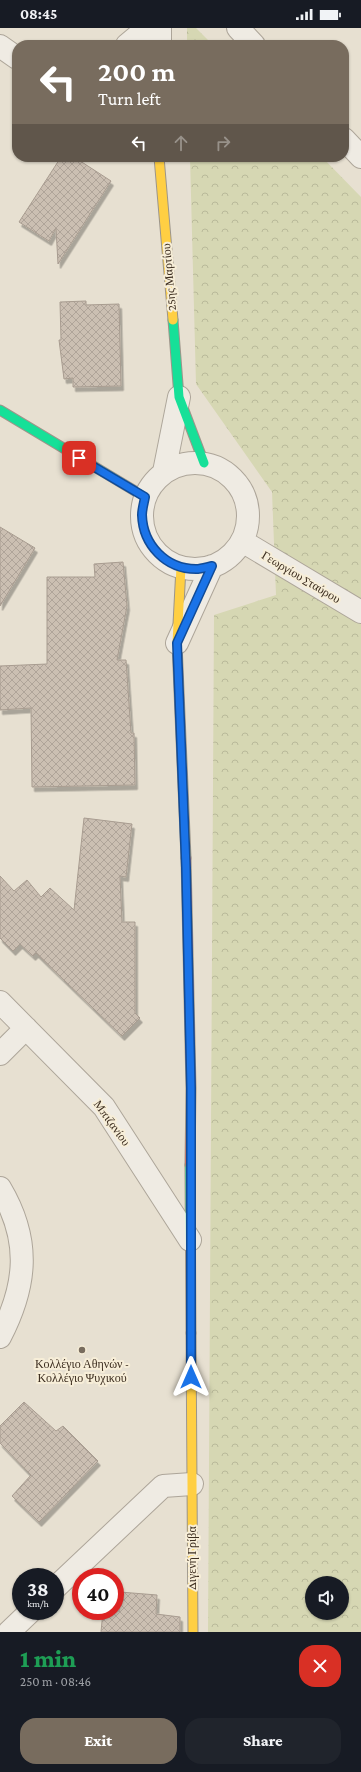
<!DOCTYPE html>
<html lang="en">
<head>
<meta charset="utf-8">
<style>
	:root { --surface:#171b24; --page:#20242c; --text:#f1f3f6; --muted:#9ea1a6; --accent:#786c5e }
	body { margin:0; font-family:"Crimson Pro",serif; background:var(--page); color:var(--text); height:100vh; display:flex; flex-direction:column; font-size:15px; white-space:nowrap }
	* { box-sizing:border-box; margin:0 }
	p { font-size:13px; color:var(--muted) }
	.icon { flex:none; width:22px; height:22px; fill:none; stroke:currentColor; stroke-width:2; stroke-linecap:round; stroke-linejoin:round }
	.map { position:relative; height:1604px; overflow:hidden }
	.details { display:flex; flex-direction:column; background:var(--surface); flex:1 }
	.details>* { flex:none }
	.top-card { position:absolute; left:12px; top:12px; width:337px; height:122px; border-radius:16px; box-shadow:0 1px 3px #0004; background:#786c5e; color:#fff; overflow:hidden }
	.buttons { position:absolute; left:305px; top:1548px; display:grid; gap:8px }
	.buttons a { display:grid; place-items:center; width:44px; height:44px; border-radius:50%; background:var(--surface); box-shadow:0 1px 3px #0004; font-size:20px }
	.speed { position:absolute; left:12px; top:1540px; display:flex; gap:8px; font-size:20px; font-weight:700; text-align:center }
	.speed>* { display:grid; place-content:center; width:52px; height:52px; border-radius:50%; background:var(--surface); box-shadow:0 1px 3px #0004; line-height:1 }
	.speed small { font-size:10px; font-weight:400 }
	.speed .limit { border:6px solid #d22; background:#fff; color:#111 }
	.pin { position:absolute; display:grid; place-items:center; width:34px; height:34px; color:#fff; margin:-17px; border-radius:8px; box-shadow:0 2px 6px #0006 }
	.me { position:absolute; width:44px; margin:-22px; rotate:0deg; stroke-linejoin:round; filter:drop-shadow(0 0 3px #0008) }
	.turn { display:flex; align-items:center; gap:14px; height:84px; padding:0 20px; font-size:18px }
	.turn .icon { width:52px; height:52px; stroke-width:2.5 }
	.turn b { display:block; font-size:28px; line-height:34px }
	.lanes { display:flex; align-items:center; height:38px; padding:0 20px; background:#0003; justify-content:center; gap:20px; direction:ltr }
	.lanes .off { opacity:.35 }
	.round { display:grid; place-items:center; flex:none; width:42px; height:42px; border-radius:16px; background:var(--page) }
	.headline { display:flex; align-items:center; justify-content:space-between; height:68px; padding:0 20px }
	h1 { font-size:24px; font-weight:800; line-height:30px; color:#1e9e55 }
	.action { display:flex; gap:8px; margin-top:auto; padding:8px 20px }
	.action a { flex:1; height:46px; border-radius:16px; background:var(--accent); color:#fff; font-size:16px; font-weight:800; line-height:46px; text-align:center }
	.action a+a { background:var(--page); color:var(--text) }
	.status { display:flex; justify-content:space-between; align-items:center; height:28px; padding:0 20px; background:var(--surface); direction:ltr }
	.status svg { height:11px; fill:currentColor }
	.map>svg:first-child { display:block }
	.forest { fill:url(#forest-crowns); fill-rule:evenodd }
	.building { fill:url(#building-cross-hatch); stroke:#a89c90; filter:url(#shadow) }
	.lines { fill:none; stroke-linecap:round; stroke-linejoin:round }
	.street-casing { stroke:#ada599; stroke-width:24 }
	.fast-casing { stroke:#9c958a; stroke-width:11 }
	.slow-casing { stroke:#9c958a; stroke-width:11 }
	.jam-casing { stroke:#9c958a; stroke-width:11 }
	.street { stroke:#efebe3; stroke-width:22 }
	.fast { stroke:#16e098; stroke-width:9 }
	.slow { stroke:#ffcf43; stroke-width:9 }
	.jam { stroke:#f24e42; stroke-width:9 }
	.route-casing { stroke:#114b97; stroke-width:10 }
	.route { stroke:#1a73e8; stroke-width:7 }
	.poi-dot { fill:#786c5e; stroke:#f7eed8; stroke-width:1.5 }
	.labels { text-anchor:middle; stroke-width:4; stroke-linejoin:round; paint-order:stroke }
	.street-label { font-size:12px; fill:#3d2e20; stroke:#f7eed8 }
	.poi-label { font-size:12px; fill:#3d2e20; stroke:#f7eed8 }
</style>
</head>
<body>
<div class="status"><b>08:45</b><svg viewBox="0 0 49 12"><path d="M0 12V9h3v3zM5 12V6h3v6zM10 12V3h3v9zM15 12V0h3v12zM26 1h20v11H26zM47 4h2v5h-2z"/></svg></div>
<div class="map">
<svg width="361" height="1604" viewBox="0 0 361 1604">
	<defs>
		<pattern id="forest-crowns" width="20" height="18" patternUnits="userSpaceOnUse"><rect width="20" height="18" fill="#d6d7b3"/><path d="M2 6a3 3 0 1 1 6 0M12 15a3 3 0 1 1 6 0" fill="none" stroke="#b9b99a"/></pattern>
		<pattern id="building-cross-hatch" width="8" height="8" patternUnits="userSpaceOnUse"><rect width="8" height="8" fill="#cbbfb2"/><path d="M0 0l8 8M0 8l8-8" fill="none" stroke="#afa499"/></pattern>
		<filter id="shadow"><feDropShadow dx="2.5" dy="4.5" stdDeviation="0" flood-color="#0004"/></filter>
	</defs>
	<rect width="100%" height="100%" fill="#e7e0d1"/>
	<path class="forest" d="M187,0h9l17,17h-26z
		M190,129h132l39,40v1435h-153l6,-1017 62,-20 -4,-103 -76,-108zM312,1555h30v30h-30z"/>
	<path class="building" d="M61,129h13l37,24 -53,83 -2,-36 -7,13 -30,-19z
		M86,273v4l33,-1 2,82 -48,1v-9l-9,1 -5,-39h2l-1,-38z
		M0,499l35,21 -35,58z
		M123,534l4,44 -10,54h9l5,73h3l1,52 -103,2 -1,-79 -31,2v-44l47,-2v-87h48l-1,-13z
		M84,790l48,6 -6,53 -6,-1 2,46h13v91l5,5 -18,18 -86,-83 -3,3 -13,-12 -7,7 -13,-13v-62l14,15 13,-11 14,17 9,-9 24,22z
		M24,1374l32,29 7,-5 35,35 -59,61 -27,-26 19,-21 -31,-32v-17z
		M120,1564l37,3 -1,19 24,3v15h-79l2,-21h16z"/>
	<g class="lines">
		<g class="street-casing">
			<path id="street" d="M238,0l16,17
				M127,17l20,-17
				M160,17v-17
				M0,18l17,12
				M344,111l17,18
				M142 488a53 53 0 1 1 106 0a53 53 0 1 1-106 0Z
				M164,444l15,-75
				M242,513l119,71
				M177,615l35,-77
				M0,974l104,105 86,133
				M0,1026l26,-26
				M0,1160c31,52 27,97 0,149
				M55,1560l108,-102 29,-2
				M9,1604l22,-21"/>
		</g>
		<g class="fast-casing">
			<path id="fast" d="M173,292l6,77 25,66
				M0,382l145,87
				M190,1137l1,168"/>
		</g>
		<g class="slow-casing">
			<path id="slow" d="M159,129l14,163
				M181,539l-4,76 9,215
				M191,1305l2,299"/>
		</g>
		<g class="jam-casing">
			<path id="jam" d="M186,830l5,230 -1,77"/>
		</g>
		<use href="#street" class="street"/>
		<use href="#fast" class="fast"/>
		<use href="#slow" class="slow"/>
		<use href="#jam" class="jam"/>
	</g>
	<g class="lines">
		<g class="route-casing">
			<path id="route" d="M79,430l66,39c-1,6 -3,12 -3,18 1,30 24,54 54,54 5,0 11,-2 16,-3l-35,77 9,225 5,220v289"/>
		</g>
		<use href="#route" class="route"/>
	</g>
	<circle class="poi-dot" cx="82" cy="1322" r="4"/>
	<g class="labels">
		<g class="street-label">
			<text transform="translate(169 249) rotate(-95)" y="4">25ης Μαρτίου</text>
			<text transform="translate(301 549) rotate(31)" y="4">Γεωργίου Σταύρου</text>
			<text transform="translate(112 1095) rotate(54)" y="4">Μπιζανίου</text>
			<text transform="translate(192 1530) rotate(-90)" y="4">Διγενή Γρίβα</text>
		</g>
		<g class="poi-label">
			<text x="82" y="1340">Κολλέγιο Αθηνών -<tspan x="82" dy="14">Κολλέγιο Ψυχικού</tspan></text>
		</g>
	</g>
</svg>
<div class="buttons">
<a><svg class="icon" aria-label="sound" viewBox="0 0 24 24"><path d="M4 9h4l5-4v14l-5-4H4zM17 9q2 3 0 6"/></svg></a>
</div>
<div class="speed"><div>38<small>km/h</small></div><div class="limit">40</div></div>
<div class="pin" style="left:79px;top:430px;background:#d93025"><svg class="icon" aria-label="arrive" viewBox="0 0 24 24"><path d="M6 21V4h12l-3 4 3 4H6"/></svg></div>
<svg class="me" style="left:191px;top:1349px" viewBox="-20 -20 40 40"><path d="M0-17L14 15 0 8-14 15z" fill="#1a73e8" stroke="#fff" stroke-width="4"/></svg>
<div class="top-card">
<div class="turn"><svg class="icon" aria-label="left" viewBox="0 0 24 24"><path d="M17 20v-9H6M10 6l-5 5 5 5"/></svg><div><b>200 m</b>Turn left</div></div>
<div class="lanes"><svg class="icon" aria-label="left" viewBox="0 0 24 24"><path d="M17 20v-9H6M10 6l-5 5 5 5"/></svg><svg class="icon off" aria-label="ahead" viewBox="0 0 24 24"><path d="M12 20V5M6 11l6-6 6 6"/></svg><svg class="icon off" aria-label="right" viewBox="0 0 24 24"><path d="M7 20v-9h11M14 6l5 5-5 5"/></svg></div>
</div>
</div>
<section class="details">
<div class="headline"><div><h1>1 min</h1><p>250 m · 08:46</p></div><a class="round" style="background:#d93025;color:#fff"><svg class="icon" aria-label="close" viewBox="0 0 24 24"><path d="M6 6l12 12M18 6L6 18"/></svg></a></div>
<div class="action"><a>Exit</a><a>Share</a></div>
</section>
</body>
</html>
